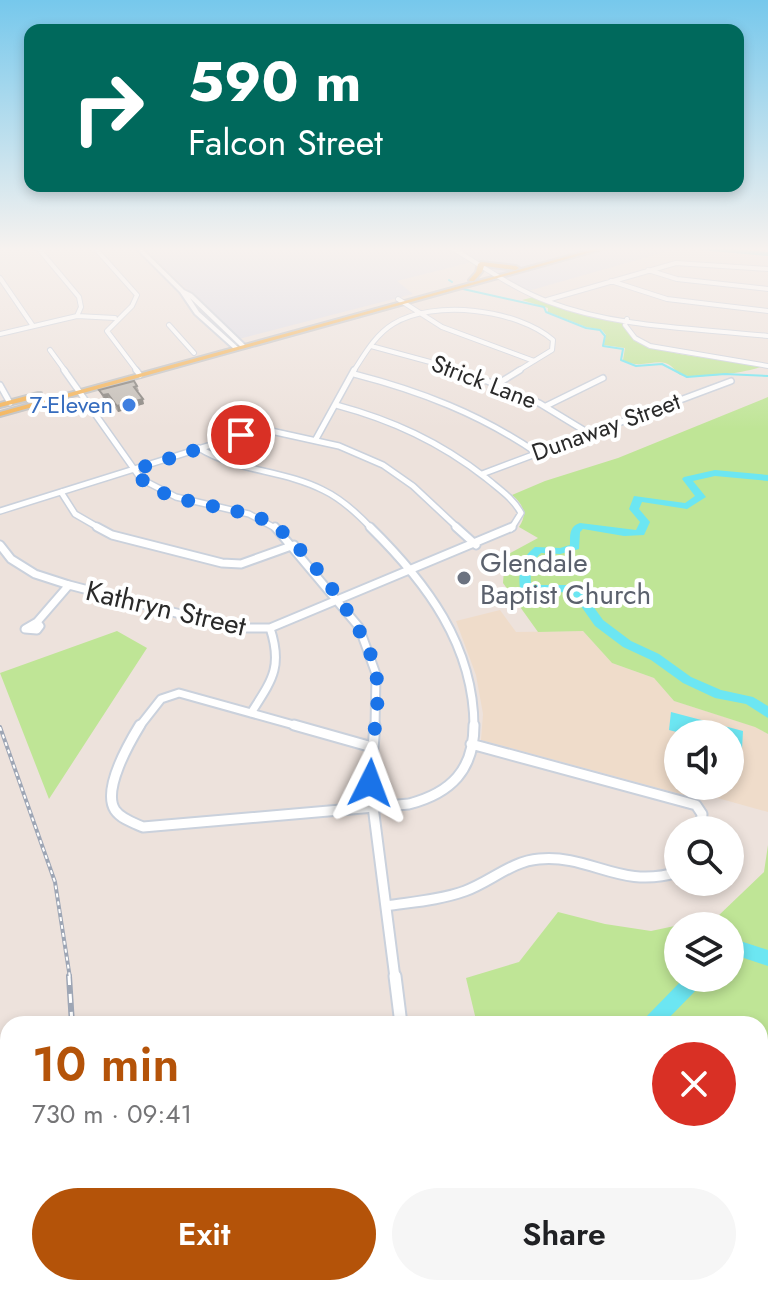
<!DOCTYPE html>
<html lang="en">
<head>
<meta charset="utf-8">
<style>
	:root { --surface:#fff; --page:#f6f6f6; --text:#202124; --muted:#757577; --accent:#b45309 }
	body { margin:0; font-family:Jost,sans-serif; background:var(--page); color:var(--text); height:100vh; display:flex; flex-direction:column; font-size:30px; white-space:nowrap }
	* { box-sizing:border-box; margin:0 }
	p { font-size:26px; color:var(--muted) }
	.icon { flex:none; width:44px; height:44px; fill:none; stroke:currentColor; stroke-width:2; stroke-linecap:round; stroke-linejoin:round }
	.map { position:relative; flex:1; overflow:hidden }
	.drawer { position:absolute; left:0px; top:1016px; width:768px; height:280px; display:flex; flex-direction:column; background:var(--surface); border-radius:24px 24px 0 0; box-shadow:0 4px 12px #0003 }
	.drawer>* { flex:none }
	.guide { position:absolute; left:24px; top:24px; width:720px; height:168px; border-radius:16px; box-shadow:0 4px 12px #0003; background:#00695c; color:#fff; overflow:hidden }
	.fabs { position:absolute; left:664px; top:720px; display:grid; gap:16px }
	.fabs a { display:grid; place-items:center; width:80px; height:80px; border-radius:50%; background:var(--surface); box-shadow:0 4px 12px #0003; font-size:40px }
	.pin { position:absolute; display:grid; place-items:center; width:68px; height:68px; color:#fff; margin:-34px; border:4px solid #fff; border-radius:50%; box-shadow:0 2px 8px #0007 }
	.me { position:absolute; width:88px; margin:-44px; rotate:3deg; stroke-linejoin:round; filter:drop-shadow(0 0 6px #0008) }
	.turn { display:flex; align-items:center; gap:28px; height:168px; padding:0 32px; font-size:36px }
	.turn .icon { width:104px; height:104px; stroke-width:2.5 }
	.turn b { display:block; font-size:56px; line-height:68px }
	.round { display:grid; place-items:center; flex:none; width:84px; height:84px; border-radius:42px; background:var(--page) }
	.summary { display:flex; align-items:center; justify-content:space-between; height:136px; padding:0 32px }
	h1 { font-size:48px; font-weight:600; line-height:60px; color:var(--accent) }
	.cta { display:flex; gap:16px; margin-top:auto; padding:16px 32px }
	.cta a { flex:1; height:92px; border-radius:48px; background:var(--accent); color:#fff; font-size:32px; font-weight:600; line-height:92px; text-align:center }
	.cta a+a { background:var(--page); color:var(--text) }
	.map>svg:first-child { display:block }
	.industrial { fill:#dddce5 }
	.education { fill:#efdcca; fill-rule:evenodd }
	.green { fill:#bfe596; fill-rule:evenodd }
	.water { fill:#6ce6f2 }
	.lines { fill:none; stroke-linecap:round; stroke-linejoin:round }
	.stream { stroke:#6ce6f2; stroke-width:2 }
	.canal { stroke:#6ce6f2; stroke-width:4 }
	.river { fill:#6ce6f2; fill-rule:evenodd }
	.street-far4-casing { stroke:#cad1dc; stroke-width:6 }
	.street-far3-casing { stroke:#cad1dc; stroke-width:8 }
	.street-far2-casing { stroke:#cad1dc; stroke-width:11 }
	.street-far1-casing { stroke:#cad1dc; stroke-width:13 }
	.street-casing { stroke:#cad1dc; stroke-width:15 }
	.secondary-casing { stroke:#cad1dc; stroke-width:4 }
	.primary-casing { stroke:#c3c3c3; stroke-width:4 }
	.street-far4 { stroke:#fff; stroke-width:4 }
	.street-far3 { stroke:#fff; stroke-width:5 }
	.street-far2 { stroke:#fff; stroke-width:7 }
	.street-far1 { stroke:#fff; stroke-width:9 }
	.street { stroke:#fff; stroke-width:11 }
	.secondary { fill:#fff; fill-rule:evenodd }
	.primary { fill:#f4b459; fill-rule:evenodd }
	.rail-far1-casing { stroke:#9ea6b5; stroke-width:4 }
	.rail-casing { stroke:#9ea6b5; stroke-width:6 }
	.rail-far1 { stroke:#fff; stroke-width:2; stroke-dasharray:4; stroke-linecap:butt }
	.rail { stroke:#fff; stroke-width:3; stroke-dasharray:9; stroke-linecap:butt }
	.wall { fill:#a9a39d }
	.shaded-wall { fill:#898580 }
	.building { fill:#c4beb7; stroke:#898580; stroke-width:2 }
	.route { stroke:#1a73e8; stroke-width:14; stroke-dasharray:0 25.2 }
	.shop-dot { fill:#3f7fe0; stroke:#fff; stroke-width:3 }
	.worship-dot { fill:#6b7280; stroke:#fff; stroke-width:3 }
	.labels { text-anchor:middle; stroke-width:8; stroke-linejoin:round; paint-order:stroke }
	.far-street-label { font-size:24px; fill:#2a2a2a; stroke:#fff }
	.far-shop-label { font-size:24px; fill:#366cbe; stroke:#fff; text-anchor:end }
	.worship-label { font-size:28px; fill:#5b616d; stroke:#fff; text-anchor:start }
	.street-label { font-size:28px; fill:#2a2a2a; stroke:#fff }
</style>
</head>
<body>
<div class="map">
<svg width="768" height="1296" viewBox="0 0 768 1296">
	<rect width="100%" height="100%" fill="#ede2dc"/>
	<path class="industrial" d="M144,248h516l12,2 -144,41 -56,-29 -75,19 16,13 -174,45z"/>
	<path class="education" d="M500,610l16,22 67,-1 29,32 42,15 20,23 82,26 12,7v78l-61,-17 -8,4 -218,-59 2,-26 -7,-39 -20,-54zM678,734h52v52h-52z"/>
	<path class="green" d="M534,297l90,24c3,36 102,38 130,41l10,4c-20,7 -62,13 -84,9 -3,-2 -5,-6 -9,-9 -13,-10 -30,5 -48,-6l2,-12 -21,-3 2,-10 -4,-5 -16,-3 -38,-15v-4l-26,-8z
		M768,397v337l-13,-7 -81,-26 -20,-23 -42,-15 -29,-32 -45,1 -35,-49 2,-27 33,-18 -19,-11c9,-13 4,-23 -7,-32l33,-14 73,-23z
		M117,631l30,17 -98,151 -49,-126z
		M768,845v439l-14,12h-431l5,-8h432v-264h-283l-11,-46 53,-16 39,-50 47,12 46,7 66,-14 47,-45zM730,926v52h-52v-52z"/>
	<path class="water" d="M671,712l72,19 -1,18 -12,-3v-12h-46l-15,-4z"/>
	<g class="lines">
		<path class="stream" d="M449,280l3,2
			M463,289l81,18 2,5 40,16 14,2 5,6 -2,10 20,3 -2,11 15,6 26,-2 25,13 38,-3 43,2"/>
		<path class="canal" d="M701,248l67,6"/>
		<path class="river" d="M715,470l53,5v6l-53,-5 -22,5 13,16 -19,12 -45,-7 -3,7 11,13 -6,13 -20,1 -41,-7 -3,3 -1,17 -19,5 -19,-1c-10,9 -11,19 -10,32h47l25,35 28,21 28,13 32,23 30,13 32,7 15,9v12l-22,-14 -31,-6 -32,-15 -32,-23 -28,-13 -28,-21 -24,-34 -45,1 -6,-4c-2,-18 1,-31 15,-42l25,1 10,-3c0,-9 -1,-19 10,-22l56,7 4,-8 -11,-13 5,-13 51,7 10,-7 -13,-17 2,-2z
			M734,939l34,11v16l-33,-11 -5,2v-16z
			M684,978h20l-2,6 -39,40h-21l3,-6z
			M467,1288h22l-3,8h-23z"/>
		<g class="street-far4-casing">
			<path id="street-far4" d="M38,248l41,49 2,10 -4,9
				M95,248l42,47 -5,11 -25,25 31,41
				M452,248c32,19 62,41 97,54 69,26 146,26 219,34
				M648,270l29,9 91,10
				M0,278l33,48
				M611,281l56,18 101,12
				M398,299l44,28 92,34
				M547,300l129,-37 92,6
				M627,319l-2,6 10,13 15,8 118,20
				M169,325l25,28
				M0,334l77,-18 38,2
				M371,346l96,26
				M50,350l16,22
				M353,372c11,-17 22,-37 40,-48 41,-25 124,-15 160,16l-1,10 -36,22"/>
		</g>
		<g class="street-far3-casing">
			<path id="street-far3" d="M64,370l77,109 35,18 73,17 28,15
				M136,370l4,5
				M461,370l78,33 51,31
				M354,374c66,17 126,40 183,79
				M499,383l21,-13
				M0,385l10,18
				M336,405c56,15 104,37 150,73 13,11 27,20 35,35l-10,16
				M546,406l57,-28
				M242,407l20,22 77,17 44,19 30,21 46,43
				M316,439l38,-69
				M199,448c39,24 85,22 124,42 19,9 35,24 49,39
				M482,474l249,-93
				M61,492l14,22 26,15
				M0,511l262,-82"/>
		</g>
		<g class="street-far2-casing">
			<path id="street-far2" d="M97,527l15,8 110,28 19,1 53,-19
				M275,527l84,100 17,47 -1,53
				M370,527c56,55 104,118 104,200
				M456,527l20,18
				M0,545l11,14 24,15 34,11 165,43h36l242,-101
				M37,622l3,4 -3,4 -12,-1z
				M37,622l32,-37
				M251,713c21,-33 32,-46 19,-85
				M139,727l22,-28 18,-6 122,34"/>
		</g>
		<g class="street-far1-casing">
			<path id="street-far1" d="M140,725c-11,18 -38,65 -25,85 6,9 19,13 28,17l266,-23c42,-11 65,-34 65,-79
				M294,725l78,22
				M375,725l-5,58 25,195
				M471,744l225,61 6,9 -1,16
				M386,906c26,-4 54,-6 79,-15 25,-9 47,-30 74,-32 52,-5 81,31 139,13"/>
		</g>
		<g class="street-casing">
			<path id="street" d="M395,976l6,48"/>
		</g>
		<g class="secondary-casing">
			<path id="secondary" d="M136,248h5l43,42 8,4 53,51v2h-4l-51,-49 9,14 39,35v2h-4l-39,-35 -15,-22z"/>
		</g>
		<g class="primary-casing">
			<path id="primary" d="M598,248h8l-606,168v-4z
				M481,262l35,4 3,2 -3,2 -32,-4 -2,6 -8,9h-4l-1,-1 7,-8 2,-8z
				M38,393h3v4l-41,10v-4z"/>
		</g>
		<use href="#street-far4" class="street-far4"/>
		<use href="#street-far3" class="street-far3"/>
		<use href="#street-far2" class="street-far2"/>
		<use href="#street-far1" class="street-far1"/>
		<use href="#street" class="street"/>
		<use href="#secondary" class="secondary"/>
		<use href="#primary" class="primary"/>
		<g class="rail-far1-casing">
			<path id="rail-far1" d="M0,727l55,155 15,96"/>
		</g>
		<g class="rail-casing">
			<path id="rail" d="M69,976l3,48
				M44,1296l1,-8"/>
		</g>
		<use href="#rail-far1" class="rail-far1"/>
		<use href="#rail" class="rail"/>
	</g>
	<path class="wall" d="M137,386l2,5h-2l7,13 -26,8 -9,-13 -5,1 -5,-10z"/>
	<path class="shaded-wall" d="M108,394l1,5 -5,1 -1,-5z
		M143,399l1,5 -26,8 -1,-6z"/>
	<path class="building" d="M134,381l3,5 -3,1 9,12 -26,7 -9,-12 -5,1 -4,-5z"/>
	<linearGradient id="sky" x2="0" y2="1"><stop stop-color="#76c8ec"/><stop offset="0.58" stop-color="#f7f2ef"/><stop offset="1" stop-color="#f7f2ef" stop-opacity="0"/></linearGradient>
	<rect width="768" height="429" fill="url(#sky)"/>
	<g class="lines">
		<path class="route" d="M241,435l-107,35c17,27 58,31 87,38 19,4 42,8 57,20 33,28 91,103 98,145 6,37 -7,73 -6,110"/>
	</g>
	<circle class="shop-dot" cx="129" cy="405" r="8"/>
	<circle class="worship-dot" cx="464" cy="578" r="8"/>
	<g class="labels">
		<g class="far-street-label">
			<text transform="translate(484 382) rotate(21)" y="8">Strick Lane</text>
			<text transform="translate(606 427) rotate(-20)" y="8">Dunaway Street</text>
		</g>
		<g class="far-shop-label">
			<text x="113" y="413">7-Eleven</text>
		</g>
		<g class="worship-label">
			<text x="480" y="572">Glendale<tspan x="480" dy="32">Baptist Church</tspan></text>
		</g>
		<g class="street-label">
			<text transform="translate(166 608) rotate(13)" y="10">Kathryn Street</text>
		</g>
	</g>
</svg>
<div class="fabs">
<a><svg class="icon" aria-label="sound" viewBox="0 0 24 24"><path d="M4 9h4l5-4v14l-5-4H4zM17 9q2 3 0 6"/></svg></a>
<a><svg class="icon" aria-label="search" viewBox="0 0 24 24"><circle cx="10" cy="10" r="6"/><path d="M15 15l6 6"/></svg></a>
<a><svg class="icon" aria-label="layers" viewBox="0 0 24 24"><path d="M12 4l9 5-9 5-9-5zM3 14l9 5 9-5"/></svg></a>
</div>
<div class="pin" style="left:241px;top:435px;background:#d93025"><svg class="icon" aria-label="arrive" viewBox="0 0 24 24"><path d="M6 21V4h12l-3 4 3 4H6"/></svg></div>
<svg class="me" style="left:370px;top:783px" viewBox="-20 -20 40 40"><path d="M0-17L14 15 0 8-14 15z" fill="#1a73e8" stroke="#fff" stroke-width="4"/></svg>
<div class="guide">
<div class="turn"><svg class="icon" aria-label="right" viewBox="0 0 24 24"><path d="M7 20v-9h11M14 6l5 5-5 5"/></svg><div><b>590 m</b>Falcon Street</div></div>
</div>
<section class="drawer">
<div class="summary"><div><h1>10 min</h1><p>730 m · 09:41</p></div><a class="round" style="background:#d93025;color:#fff"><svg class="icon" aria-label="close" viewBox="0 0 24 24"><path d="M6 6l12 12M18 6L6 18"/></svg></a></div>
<div class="cta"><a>Exit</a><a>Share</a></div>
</section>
</div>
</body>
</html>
